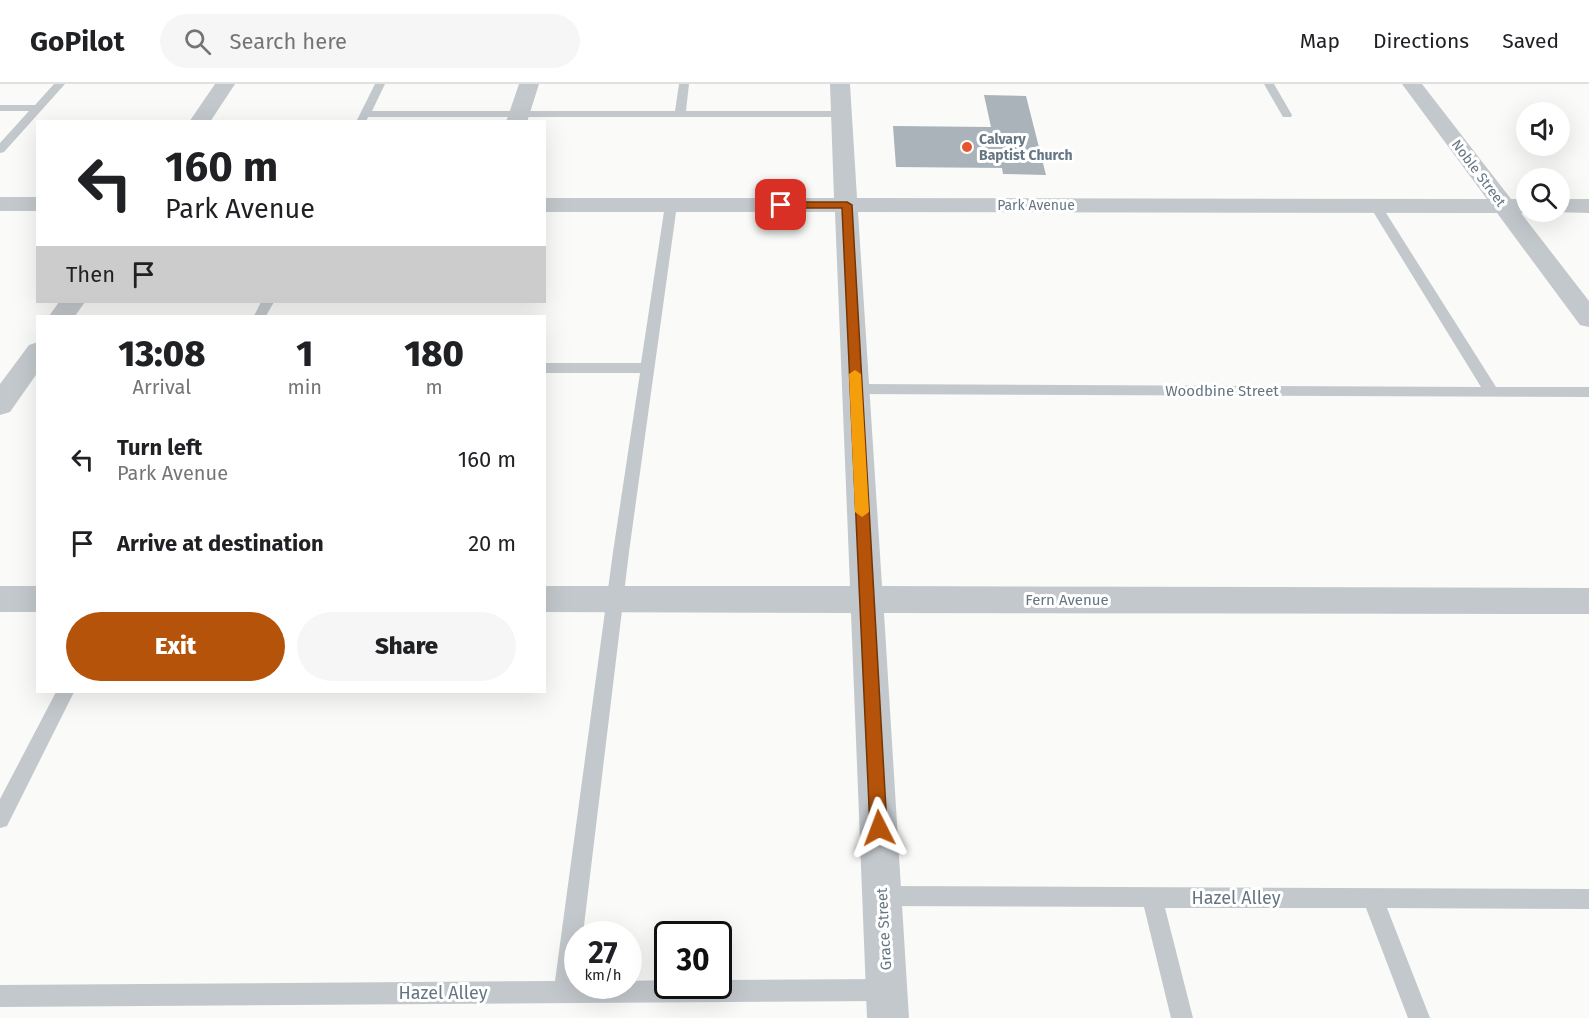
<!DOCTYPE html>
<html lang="en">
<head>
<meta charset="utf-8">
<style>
	:root { --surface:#fff; --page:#f6f6f6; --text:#202124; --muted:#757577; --line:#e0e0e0; --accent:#b45309 }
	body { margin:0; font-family:"Fira Sans",sans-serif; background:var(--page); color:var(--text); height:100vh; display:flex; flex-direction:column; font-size:22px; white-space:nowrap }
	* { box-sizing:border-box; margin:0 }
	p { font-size:20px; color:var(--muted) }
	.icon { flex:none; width:33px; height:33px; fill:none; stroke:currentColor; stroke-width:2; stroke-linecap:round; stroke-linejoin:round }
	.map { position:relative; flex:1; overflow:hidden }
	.side { position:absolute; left:36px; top:231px; width:510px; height:378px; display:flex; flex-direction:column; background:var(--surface); border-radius:0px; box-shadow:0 6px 24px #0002 }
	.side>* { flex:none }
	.banner { position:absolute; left:36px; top:36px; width:510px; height:183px; border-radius:0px; box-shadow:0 6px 24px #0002; background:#fff; color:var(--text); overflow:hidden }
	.tools { position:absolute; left:1516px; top:18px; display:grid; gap:12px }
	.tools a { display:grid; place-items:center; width:54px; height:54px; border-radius:50%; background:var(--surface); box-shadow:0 6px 24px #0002; font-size:30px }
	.speed { position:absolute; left:564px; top:837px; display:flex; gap:12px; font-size:30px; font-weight:700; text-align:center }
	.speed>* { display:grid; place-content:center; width:78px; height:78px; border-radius:50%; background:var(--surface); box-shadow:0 6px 24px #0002; line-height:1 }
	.speed small { font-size:15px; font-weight:400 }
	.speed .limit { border:3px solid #111; border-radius:9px; background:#fff; color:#111 }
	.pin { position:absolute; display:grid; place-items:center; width:51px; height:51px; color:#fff; margin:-26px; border-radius:12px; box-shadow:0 3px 9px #0006 }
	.me { position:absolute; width:66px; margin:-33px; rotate:357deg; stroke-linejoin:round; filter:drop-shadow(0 0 4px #0008) }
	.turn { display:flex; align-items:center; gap:21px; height:126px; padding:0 30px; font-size:27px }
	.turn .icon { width:78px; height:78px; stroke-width:2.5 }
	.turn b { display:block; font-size:42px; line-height:51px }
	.then { display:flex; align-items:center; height:57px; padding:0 30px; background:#0003; gap:12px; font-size:22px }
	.eta { display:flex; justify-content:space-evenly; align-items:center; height:102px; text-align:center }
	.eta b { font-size:36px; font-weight:800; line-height:42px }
	.primary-button { display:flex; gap:12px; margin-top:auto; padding:12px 30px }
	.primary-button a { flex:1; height:69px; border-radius:36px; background:var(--accent); color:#fff; font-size:24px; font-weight:800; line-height:69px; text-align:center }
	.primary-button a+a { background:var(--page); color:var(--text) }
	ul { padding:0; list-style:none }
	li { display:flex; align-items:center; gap:18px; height:84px; padding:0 30px }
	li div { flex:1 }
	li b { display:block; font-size:22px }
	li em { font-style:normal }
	header { display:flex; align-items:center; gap:36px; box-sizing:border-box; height:84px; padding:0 30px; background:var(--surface); border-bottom:2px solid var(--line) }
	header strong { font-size:28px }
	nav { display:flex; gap:33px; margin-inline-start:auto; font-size:21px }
	.search { width:420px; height:54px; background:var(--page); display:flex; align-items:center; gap:15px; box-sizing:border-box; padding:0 21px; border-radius:33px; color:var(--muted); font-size:22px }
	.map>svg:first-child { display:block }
	.building { fill:#aab3b9 }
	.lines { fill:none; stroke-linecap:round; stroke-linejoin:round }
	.service { fill:#c3c8cc; fill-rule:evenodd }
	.minor { fill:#c3c8cc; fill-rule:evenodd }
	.route { fill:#b45309; stroke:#753606; stroke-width:1.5 }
	.slow { fill:#f59e0b }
	.poi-dot { fill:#e4572e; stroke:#fff; stroke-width:2 }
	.labels { text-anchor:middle; stroke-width:6; stroke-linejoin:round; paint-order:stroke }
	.far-poi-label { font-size:14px; font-weight:bold; fill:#657683; stroke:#fff; text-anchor:start }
	.far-street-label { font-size:14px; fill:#657683; stroke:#fff }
	.street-label { font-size:15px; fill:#657683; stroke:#fff }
	.near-street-label { font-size:18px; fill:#657683; stroke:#fff }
</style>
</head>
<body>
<header>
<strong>GoPilot</strong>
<div class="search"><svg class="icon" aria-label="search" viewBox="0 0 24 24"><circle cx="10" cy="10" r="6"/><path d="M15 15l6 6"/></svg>Search here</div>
<nav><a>Map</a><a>Directions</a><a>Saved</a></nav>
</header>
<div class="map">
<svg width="1589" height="934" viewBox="0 0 1589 934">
	<rect width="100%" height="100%" fill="#fafaf8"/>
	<path class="building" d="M984,11l42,1 20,79 -43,-1 -1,-6 -106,-1 -3,-41 98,1z"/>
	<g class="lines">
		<path class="service" d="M54,0h11l-61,68 -4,1v-10l29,-32h-29v-6h35z
			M375,0h10l-13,27h303l4,-27h10l-3,27h156l5,3 -5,3h-474l-2,5h-10z
			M1264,0h10l18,31 -1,2h-8z
			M671,117l6,4 -48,347 -46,382h-5v52h50v-5l40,-1v6h50v-6l168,-1 8,3 3,8 -3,8 -8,3 -886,6v-22l555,-4 58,-429 27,-179h-96v-10h97l24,-158z
			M1375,117l6,4 115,182h93v10l-733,-3 -7,-5 7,-5 625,3 -112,-182z
			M261,218h13l-8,14h-12z
			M56,608h18l-67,134 -7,2v-29z
			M882,802l707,3v20l-202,-1 43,110h-22l-42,-110h-201l28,110h-22l-27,-111 -262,-1 -7,-3 -3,-7 3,-7z"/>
		<path class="minor" d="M215,0h20l-25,38h-21z
			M519,0h20l-12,38h-21z
			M830,0h20l7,114 630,1 -85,-115h20l89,115h16v13h6l-12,1 68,88v26l-9,-2 -83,-112 -639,-1 24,374 707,2v26l-705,-1 25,405h-42l-16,-405 -307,-1v-26h306l-15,-374h-291v-14h290z
			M0,113h38v14h-38z
			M1560,115h29v14l-35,-1h6z
			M59,218h26l-10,14h-26z
			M38,258v30l-28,40 -10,3v-31l29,-39z
			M0,502h38v26h-38z"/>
	</g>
	<path class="route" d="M847,118l5,3 35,623 -3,5 -5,2 -6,-2 -3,-5 -28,-620h-61l-5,-3 5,-3z"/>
	<path class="slow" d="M855,286l6,4 8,138 -7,5 -7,-5 -6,-138z"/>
	<circle class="poi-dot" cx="967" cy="63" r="6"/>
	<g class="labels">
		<g class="far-poi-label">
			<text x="979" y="60">Calvary<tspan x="979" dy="16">Baptist Church</tspan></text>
		</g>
		<g class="far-street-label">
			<text transform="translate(1479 89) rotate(53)" y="5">Noble Street</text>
			<text x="1036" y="126">Park Avenue</text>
		</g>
		<g class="street-label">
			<text x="1222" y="312">Woodbine Street</text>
			<text x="1067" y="521">Fern Avenue</text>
			<text transform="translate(884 845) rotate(-93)" y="5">Grace Street</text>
		</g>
		<g class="near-street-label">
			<text x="1236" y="820">Hazel Alley</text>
			<text x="443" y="915">Hazel Alley</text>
		</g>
	</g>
</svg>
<div class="tools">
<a><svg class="icon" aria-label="sound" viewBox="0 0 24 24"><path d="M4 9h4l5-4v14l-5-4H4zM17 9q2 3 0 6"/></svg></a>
<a><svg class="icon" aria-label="search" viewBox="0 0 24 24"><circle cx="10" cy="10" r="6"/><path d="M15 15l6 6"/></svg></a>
</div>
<div class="speed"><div>27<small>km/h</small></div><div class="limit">30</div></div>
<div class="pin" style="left:781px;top:121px;background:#d93025"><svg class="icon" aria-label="arrive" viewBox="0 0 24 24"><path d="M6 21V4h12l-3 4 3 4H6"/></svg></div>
<svg class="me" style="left:879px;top:744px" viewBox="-20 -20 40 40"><path d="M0-17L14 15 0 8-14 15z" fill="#b45309" stroke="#fff" stroke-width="4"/></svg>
<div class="banner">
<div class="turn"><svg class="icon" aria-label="left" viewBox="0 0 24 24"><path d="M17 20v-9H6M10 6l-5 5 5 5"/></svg><div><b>160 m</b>Park Avenue</div></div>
<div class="then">Then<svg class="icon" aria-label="arrive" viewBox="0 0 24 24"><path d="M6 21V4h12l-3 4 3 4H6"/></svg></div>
</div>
<section class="side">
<div class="eta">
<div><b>13:08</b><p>Arrival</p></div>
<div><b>1</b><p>min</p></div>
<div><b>180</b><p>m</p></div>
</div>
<ul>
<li><svg class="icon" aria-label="left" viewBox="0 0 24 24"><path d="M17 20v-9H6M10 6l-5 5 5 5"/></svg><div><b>Turn left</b><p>Park Avenue</p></div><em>160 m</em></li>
<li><svg class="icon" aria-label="arrive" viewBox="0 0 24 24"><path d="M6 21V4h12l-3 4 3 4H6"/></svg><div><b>Arrive at destination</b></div><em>20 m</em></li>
</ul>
<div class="primary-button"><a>Exit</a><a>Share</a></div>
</section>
</div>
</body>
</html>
